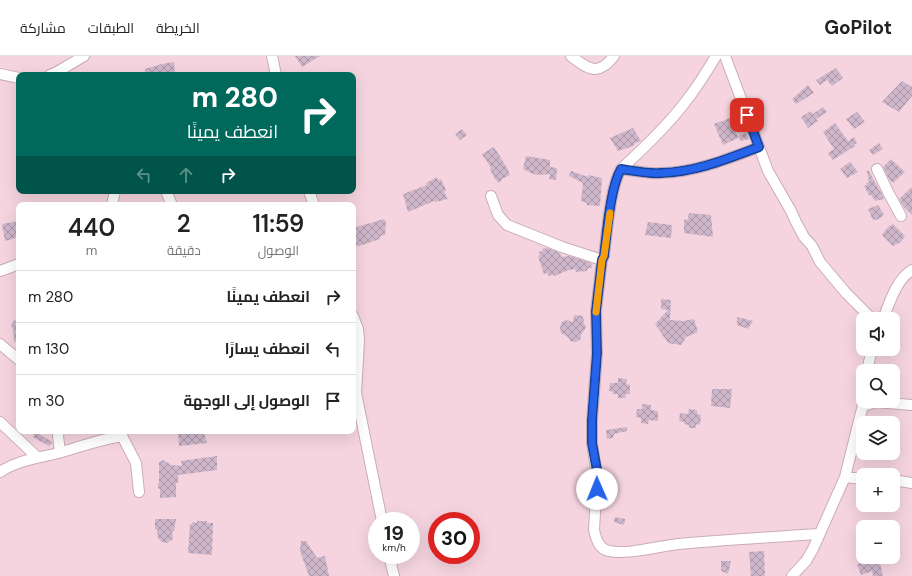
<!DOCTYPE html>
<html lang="ar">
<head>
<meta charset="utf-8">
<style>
	:root { --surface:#fff; --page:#f6f6f6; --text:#222; --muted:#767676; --line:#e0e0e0 }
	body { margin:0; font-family:"DM Sans",Cairo,sans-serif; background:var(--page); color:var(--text); direction:rtl; height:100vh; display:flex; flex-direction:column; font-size:15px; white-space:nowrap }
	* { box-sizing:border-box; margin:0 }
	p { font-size:13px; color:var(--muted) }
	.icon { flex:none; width:22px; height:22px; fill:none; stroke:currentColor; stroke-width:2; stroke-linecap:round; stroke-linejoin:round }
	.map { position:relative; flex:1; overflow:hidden; direction:ltr }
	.drawer { position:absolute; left:16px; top:146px; width:340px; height:232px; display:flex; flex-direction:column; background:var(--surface); border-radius:8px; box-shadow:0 4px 16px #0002; direction:rtl }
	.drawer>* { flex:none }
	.top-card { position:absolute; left:16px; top:16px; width:340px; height:122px; border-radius:8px; box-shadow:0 4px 16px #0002; direction:rtl; background:#00695c; color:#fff; overflow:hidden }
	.buttons { position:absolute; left:856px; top:256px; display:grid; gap:8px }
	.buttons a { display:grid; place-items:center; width:44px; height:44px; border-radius:8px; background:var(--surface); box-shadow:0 4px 16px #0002; font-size:20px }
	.speed { position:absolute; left:368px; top:456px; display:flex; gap:8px; font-size:20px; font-weight:700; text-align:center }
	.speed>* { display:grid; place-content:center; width:52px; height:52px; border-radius:50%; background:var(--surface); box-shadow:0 4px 16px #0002; line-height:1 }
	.speed small { font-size:10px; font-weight:400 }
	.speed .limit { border:6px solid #d22; background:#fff; color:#111 }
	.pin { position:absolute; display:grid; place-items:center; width:34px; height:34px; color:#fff; margin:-17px; border-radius:8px; box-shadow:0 2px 6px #0006 }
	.me { position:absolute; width:44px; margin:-22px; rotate:359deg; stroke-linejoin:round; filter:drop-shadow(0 0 3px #0008) }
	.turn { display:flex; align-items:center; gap:14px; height:84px; padding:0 12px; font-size:18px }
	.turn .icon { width:52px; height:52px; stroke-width:2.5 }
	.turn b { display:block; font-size:28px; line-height:34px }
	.lanes { display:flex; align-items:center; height:38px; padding:0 12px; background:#0003; justify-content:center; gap:20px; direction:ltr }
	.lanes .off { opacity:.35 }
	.eta { display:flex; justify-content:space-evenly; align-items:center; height:68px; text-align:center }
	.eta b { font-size:24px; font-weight:600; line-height:28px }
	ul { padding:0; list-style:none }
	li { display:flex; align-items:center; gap:12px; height:52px; padding:0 12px; border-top:1px solid var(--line) }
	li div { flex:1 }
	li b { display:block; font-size:15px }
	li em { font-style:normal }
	header { display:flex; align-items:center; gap:24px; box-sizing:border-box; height:56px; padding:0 20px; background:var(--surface); border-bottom:1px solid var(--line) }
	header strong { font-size:19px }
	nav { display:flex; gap:22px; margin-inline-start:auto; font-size:14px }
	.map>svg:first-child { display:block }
	.building { fill:url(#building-cross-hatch) }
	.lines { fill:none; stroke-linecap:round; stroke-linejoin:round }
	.minor-casing { stroke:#cbacb6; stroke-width:12 }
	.minor { stroke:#fff; stroke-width:10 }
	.route-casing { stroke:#184099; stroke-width:10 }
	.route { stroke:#2563eb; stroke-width:7 }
	.slow { stroke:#f59e0b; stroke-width:7 }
</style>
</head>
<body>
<header>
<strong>GoPilot</strong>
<nav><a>الخريطة</a><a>الطبقات</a><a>مشاركة</a></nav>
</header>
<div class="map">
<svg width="912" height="520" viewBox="0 0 912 520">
	<defs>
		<pattern id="building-cross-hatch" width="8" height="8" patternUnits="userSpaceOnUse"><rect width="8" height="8" fill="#ceb6cb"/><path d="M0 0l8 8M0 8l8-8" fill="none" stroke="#a995a6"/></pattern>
	</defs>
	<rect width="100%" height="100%" fill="#f5d4df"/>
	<path class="building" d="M295,0h25l-18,11z
		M174,6l1,13h-29l-1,-6 17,-5z
		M836,12l7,10 -11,8 -5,-6 -7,5 -4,-5z
		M902,25l10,6v9l-13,16 -17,-10z
		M808,29l6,8 -18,11 -4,-5z
		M823,51l4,5 -11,7 2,2 -10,7 -7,-11 10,-6 2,3z
		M857,56l8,10 -11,7 -8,-10z
		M730,62l8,20 -15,7 -9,-21z
		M835,67l13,18 6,-4 3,6 -3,2 1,1 -22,14 -5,-7 6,-4 -11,-17z
		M633,72l8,13 -6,2 -2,3 -15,5 -8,-13z
		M462,73l5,6 -7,5 -5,-6z
		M746,77l3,6 -8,2 -3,-5z
		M879,87l4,6 -10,6 -4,-5z
		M494,91l15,24 -1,1 2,3 -8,4 -3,4 -4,-4 -5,-10 1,-1 -9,-14z
		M526,100l24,4v7l7,1 -1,12 -7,-1 1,-5 -11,1 -6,-1 -10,-5z
		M891,103l14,13 -12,11 -4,-4 -6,-12z
		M850,106l8,10 -11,6 -7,-9z
		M868,114l15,26 1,3 -9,2 -4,-6h-2l-5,-9 3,-1 -1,-2 3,-1 -2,-11z
		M571,115l17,6v-2l14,3 -2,28 -13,-1v-2l-6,-2 2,-18 -14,-7z
		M437,121l1,3 3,-1 5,11 -2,2 4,7 -13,3 -1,-1 -26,11 -5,-18 24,-9 -1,-2z
		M912,131v28l-9,-9 -4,-7z
		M878,149l6,10 -5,4 -6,1 -5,-11z
		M689,157l22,2 2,22 -29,-4v-13l4,-1z
		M384,163l2,3 -1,13 -5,1v3l-21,7 -6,-2v-16z
		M19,165v16l-14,4 -3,-17z
		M648,166l24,3 -1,13 -26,-3z
		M893,168l12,12 -4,6 -8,4 -11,-11 5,-7z
		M548,192l12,5 1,4 9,-1 21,7 1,5h-4l-1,3 -11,1 -1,-3 -6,1 -15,6 -1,-1 -5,1v-3l-4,1 -6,-18 2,-1 -1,-3 4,-1 -1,-2z
		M661,243l10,1 -1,20 13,1 11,-2 4,13 -12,5 -5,8 -13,-2 -13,-19 13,-14 -7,-1z
		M574,259l9,1 1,8 2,2 -2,5 -3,3v5l-5,3 -6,-1 -2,-4 -7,-4 -1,-6 2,-5 3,-2 8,2z
		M737,261l16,4 -5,8 -11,-4z
		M14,264l5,2v20h-5l-1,-14 -2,-1z
		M618,322l9,1 -1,5 4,1v9h-4l-1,4h-7v-4h-5v-2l-4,-1 1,-8h8z
		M712,333h20l-2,19 -19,-2z
		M642,348l9,1v5l7,1v10l-9,-1 -1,4 -7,-1v-5l-5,-1 1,-8h5z
		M689,353l8,1v4l4,1 -1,10 -4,-1v4h-7v-3l-5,-1v-2l-5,-1 1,-8 8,1z
		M627,371v4l-13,3 -1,4 -6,1 -1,-9z
		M178,375h25l4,12 -28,3z
		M36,376l16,10v1l-3,3 -16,-9z
		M217,400v14l-39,5v8h-2v14l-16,1v-9l-2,-1v-5h1v-21l4,-2 8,5 11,1 -1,-5z
		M615,461l10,2 -1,6 -10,-3z
		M155,463h21l-2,12h-2l1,8 -6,4 -5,-1 -4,-4 -1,-9 -2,1z
		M197,465h10v2h6l-1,32 -24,-2 2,-29h2v-2l5,1z
		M301,485h5l11,17 8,-2 4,20h-20l-9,-25z
		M764,495l1,25h-14l-2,-24z
		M879,504l4,16h-10l-1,-5 -11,4 -4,-11z
		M721,505h10l-3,13 -7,-3z"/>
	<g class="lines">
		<g class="minor-casing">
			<path id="minor" d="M272,0l4,19
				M571,0c17,13 27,21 43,0
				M716,0c-10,17 -20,33 -33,49 -18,23 -40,44 -62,64 -11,19 -14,64 -17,87l-2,4 -6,51 1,42 -5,67v23l5,33 -3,54c2,9 5,19 15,21 20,4 49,-5 70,-7 46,-4 93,-7 139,-10
				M725,0l43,115 23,40 5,11 8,15 8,9 8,16 26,31 26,26
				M0,18l19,4
				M50,19l7,-3 27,-16
				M621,113c13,2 27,5 40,4 35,-1 66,-14 98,-26
				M877,113l11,23 13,24
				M166,135l6,14
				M309,135l5,14
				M491,140l7,19 9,10 55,22 40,13
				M112,149l3,-14
				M0,215l19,-7
				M353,260l5,13 1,11 -3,53 26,128
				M883,263c7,-17 13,-39 29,-49
				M0,288l19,16
				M867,315l5,-22
				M864,350l12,-4 36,3
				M0,366l37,35
				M59,375l-1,5 2,16
				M123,375l-1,5 14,27 3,29
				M0,416c19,-13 41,-14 62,-20 20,-6 40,-13 60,-16
				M845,421l18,2
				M893,424l19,3
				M389,499l5,21
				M792,520l14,-15 7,-12 32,-72 19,-76"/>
		</g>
		<use href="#minor" class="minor"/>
	</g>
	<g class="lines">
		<g class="route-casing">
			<path id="route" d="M597,433l1,-13 -6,-33v-23l5,-67 -1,-42 6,-51 2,-4c3,-23 6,-68 17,-87 13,2 27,5 40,4 35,-1 66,-14 98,-26l-12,-32"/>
		</g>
		<use href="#route" class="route"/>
		<path class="slow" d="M596,256l6,-52 2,-4 6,-43"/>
	</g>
</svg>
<div class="buttons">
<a><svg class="icon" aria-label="sound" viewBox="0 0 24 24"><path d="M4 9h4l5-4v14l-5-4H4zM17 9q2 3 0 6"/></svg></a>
<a><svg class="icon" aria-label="search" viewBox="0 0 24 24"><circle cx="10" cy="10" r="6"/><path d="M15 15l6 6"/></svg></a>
<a><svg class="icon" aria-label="layers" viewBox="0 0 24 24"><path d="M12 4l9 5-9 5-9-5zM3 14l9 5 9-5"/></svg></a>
<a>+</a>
<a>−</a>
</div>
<div class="speed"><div>19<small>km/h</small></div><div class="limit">30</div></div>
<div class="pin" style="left:747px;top:59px;background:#d93025"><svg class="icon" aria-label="arrive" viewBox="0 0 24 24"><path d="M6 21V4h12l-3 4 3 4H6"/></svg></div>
<svg class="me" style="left:597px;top:433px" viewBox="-20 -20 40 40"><circle r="19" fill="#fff"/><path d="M0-13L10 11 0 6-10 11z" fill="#2563eb"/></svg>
<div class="top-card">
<div class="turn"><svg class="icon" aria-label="right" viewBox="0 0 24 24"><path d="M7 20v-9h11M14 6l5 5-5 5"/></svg><div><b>280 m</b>انعطف يمينًا</div></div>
<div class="lanes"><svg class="icon off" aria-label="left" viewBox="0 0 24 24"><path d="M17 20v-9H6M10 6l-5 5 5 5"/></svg><svg class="icon off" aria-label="ahead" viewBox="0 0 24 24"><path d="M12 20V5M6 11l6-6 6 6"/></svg><svg class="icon" aria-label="right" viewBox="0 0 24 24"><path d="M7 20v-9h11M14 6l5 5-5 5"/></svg></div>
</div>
<section class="drawer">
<div class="eta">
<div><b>11:59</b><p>الوصول</p></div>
<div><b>2</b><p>دقيقة</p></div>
<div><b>440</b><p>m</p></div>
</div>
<ul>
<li><svg class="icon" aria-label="right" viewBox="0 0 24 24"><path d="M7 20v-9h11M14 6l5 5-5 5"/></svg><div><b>انعطف يمينًا</b></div><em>280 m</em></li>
<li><svg class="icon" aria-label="left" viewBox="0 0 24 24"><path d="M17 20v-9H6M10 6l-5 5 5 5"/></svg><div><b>انعطف يسارًا</b></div><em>130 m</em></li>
<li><svg class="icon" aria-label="arrive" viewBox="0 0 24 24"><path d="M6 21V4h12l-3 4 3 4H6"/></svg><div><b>الوصول إلى الوجهة</b></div><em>30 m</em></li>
</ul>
</section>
</div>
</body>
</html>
